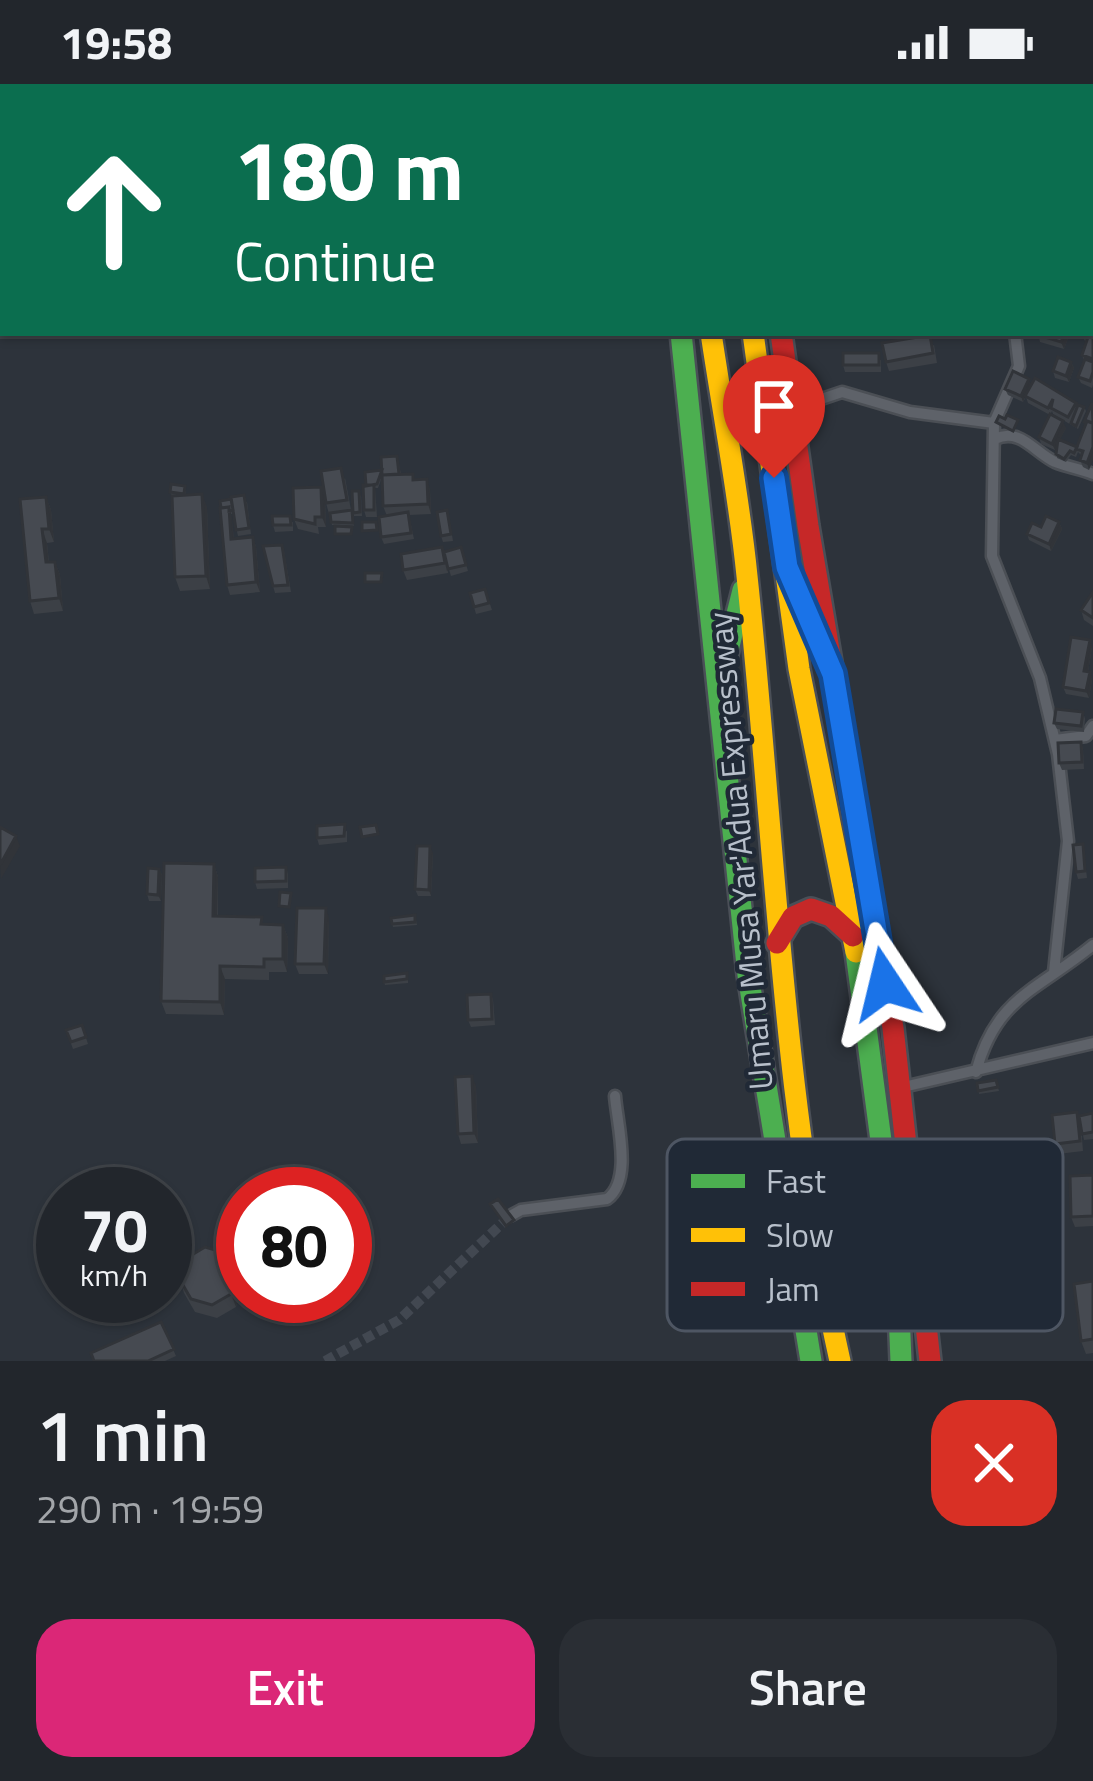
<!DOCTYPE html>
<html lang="en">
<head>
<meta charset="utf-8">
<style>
	:root { --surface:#22262c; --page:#2a2e34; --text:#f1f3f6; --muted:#a2a5a9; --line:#3f4348; --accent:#db2777 }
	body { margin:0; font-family:"Titillium Web",sans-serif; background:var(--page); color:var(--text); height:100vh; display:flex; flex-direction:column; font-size:45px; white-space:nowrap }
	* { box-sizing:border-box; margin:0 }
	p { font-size:39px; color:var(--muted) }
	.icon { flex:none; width:66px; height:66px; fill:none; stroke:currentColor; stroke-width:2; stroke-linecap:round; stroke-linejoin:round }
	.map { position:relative; height:1277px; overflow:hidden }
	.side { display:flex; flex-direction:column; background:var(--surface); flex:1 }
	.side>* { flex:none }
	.top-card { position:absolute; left:0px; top:0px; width:1095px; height:252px; box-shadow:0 3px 9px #0004,0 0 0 3px var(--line); background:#0b6e4f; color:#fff; overflow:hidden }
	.speed { position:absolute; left:36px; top:1083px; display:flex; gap:24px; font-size:60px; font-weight:700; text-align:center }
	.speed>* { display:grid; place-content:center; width:156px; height:156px; border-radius:50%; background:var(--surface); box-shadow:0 3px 9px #0004,0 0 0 3px var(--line); line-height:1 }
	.speed small { font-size:30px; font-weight:400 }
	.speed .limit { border:18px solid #d22; background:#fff; color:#111 }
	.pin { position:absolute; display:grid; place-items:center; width:102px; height:102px; color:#fff; margin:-123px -51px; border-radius:50% 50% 50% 0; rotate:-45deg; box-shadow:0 0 12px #0007 }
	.pin .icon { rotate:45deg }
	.me { position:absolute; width:132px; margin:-66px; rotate:350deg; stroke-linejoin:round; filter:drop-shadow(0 0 9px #0008) }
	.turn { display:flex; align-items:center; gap:42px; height:252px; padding:0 36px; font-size:54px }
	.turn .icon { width:156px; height:156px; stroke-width:2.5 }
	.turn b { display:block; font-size:84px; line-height:102px }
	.round { display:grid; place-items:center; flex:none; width:126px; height:126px; border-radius:36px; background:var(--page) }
	.head { display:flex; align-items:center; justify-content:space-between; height:204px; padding:0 36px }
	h1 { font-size:72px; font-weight:600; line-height:90px }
	.action { display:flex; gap:24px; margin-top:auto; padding:24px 36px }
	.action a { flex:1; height:138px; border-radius:36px; background:var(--accent); color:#fff; font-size:48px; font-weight:600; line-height:138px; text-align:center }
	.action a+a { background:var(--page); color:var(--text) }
	.status { display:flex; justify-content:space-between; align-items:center; height:84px; padding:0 60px; background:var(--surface); direction:ltr }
	.status svg { height:33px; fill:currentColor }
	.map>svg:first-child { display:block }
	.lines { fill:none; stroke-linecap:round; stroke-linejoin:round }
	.street-tunnel { stroke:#424851; stroke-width:10; stroke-dasharray:10 5; stroke-linecap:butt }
	.street-casing { stroke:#4b4f55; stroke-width:15 }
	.fast-casing { stroke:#4a4f57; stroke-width:26 }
	.slow-casing { stroke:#4a4f57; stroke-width:26 }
	.jam-casing { stroke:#4a4f57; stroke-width:26 }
	.street { stroke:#5e6269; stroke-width:10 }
	.fast { stroke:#4caf50; stroke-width:21 }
	.slow { stroke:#ffc107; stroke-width:21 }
	.jam { stroke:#c62828; stroke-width:21 }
	.wall { fill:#3c4046 }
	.shaded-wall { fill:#313439 }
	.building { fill:#464a51; stroke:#313439; stroke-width:3 }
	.route-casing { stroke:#114b97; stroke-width:30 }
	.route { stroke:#1a73e8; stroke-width:21 }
	.labels { text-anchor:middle; stroke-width:9; stroke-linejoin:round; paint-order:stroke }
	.street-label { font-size:33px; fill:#b8c0cb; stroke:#202936 }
	.key { fill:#202936; stroke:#4e5663; stroke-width:3 }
	.key-label { font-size:33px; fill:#b8c0cb }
</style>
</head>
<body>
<div class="status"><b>19:58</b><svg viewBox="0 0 49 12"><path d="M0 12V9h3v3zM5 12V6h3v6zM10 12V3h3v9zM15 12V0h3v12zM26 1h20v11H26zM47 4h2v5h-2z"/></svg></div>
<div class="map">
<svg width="1093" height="1277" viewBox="0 0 1093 1277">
	<rect width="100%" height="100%" fill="#2d333b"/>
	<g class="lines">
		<path class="street-tunnel" d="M325,1277l74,-41 111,-104"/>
		<g class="street-casing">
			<path id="street" d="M1034,3v-3
				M1092,14l1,1
				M1092,112l1,1
				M1092,209l1,1
				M1015,249l4,33 -25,57 -2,133 48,122 18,76 10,87 -14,131
				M792,325l50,-17 68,20 84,11
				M995,355c25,-12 39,13 60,23 12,5 26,7 38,12
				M1055,656l31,-4 7,-10
				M976,988c20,-75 62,-82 117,-127
				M899,1004l194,-45
				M510,1132l11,-6 86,-11c26,-19 10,-75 8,-103"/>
		</g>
		<g class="fast-casing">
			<path id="fast" d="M647,0v3
				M678,0v3
				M681,249l67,642 63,386
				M720,598l23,-92
				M856,868l41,309 4,100"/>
		</g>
		<g class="slow-casing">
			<path id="slow" d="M746,0l1,3
				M711,249c12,81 28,162 36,243 28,262 35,527 93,785
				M753,249l46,336 57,283"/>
		</g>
		<g class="jam-casing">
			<path id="jam" d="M717,0v3
				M781,249l27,193 85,502 37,333
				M777,859l16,-26 18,-8 20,7 22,20
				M816,1144l20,24 22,9 19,-8 12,-30"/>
		</g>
		<use href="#street" class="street"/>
		<use href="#fast" class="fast"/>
		<use href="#slow" class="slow"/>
		<use href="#jam" class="jam"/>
	</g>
	<path class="wall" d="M1093,240v61l-1,3 -11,-5 -3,-6 6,-16 -2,-6 4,-12 -4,-8z
		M1038,249h32l-6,16 -24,-7z
		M934,261l3,18 -48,8 -3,-9z
		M881,276v12h-36l-2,-7z
		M1071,278l3,6 -5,14 -14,-4 -2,-7z
		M1031,301l46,22h7l2,4 -8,18 -25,-15 -1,-3 -2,4 16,13 -6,11 17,8 15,-44 -3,67 -6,-3 -3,-7 2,-4 -4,-4 -2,5 -5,-2 -5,7 -9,-4v-13l-2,5 -14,-6 -2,-7 11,-22 -22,-12 -2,-6 -3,5 -15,-7 -3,-6z
		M397,372l4,18 14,6 15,9 1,25 -22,1 5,24 -30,5 -3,-7 6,-21 -4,-10 -1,-29 -4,11h-3l2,29h-11l-2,-7 2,-25z
		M345,394l6,32 10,-15 1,21h-8l-1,-2 1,12 -22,-1 -6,-22z
		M185,402l1,9 21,12 3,82 -30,2 -5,-14 -3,-81 -2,-4z
		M321,403l4,10 1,30h-8l1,7 -21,-5 -4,-10z
		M46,413l5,13 3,32 -7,1 2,19h6l5,13 3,36 -29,3 -4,-13z
		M220,417l27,1 4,32 -13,2 -5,-22h-2l3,25 19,-2 3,10 4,45 -30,3 -3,-10z
		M449,433l4,24 -10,1 -2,-6z
		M293,438v9l-18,1 -2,-7z
		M1059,438l3,7 -11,22 -22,-11 -2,-6 14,-7z
		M461,463l7,24 -17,5 -4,-13 1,10 -41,7 -4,-10 41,-18z
		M284,467l7,41 -16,1 -2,-7z
		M485,505l7,21 -16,4 -6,-21z
		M1093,508v34l-9,-6 -3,-10z
		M1092,563l-4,25 4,7 -3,19 -23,-4 -3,-7z
		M1083,628l2,7 -1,13 -27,-3 -3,-6z
		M1081,658l2,7 1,20 -22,1 -3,-7z
		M347,747v11l-28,3 -2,-7z
		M1083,760l4,34 -9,1 -2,-7z
		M433,769l-2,43h-13l-3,-7z
		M214,780l4,13v39l46,8 19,1 5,13 -1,34h-18v8l-44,-1 -1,36 -58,-1 -5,-13z
		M286,783l2,7v14l-31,1 -2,-7z
		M159,785l3,6 -1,26h-12l-2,-7z
		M415,831l2,10 -24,2 -2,-9z
		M329,834l-1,56h-29l-4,-10z
		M408,893v6l-23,2 -1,-3z
		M491,910l2,6 2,25 -24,2 -3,-7z
		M82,941l6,19 -15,5 -7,-19z
		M996,996l3,11 -20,3 -2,-11z
		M476,1002l2,57 -17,1 -3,-10z
		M1093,1029v26l-9,1 -3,-14 2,25 -25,3 -3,-10z
		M1045,1088l9,103 -50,4 -5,-13z
		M1093,1091v51l-18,1 -4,-10z
		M237,1188l5,14 -6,21 -19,11 -22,-6 -11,-19 -4,-13z
		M1093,1197v72l-7,1 -5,-13z
		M161,1238l15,34 -11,5h-71z"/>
	<path class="shaded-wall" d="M1065,249h5l-6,16 -3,-7z
		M1071,278l3,6 -5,14 -3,-6z
		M1029,295l2,6 -8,17 -2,-6z
		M1063,337l3,7 -11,22 -3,-6z
		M1093,363v13l-4,10 -2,-7z
		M427,395l3,10 1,25 -3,-10z
		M321,403l4,10 1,30 -4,-10z
		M202,410l5,13 3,82 -4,-13z
		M46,413l5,13 3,32 -5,-13z
		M229,423l3,10 3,32 -4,-10z
		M1059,438l3,7 -11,22 -2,-7z
		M42,445l5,14 3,33 -4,-14z
		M253,453l3,10 4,45 -4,-10z
		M55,478l5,13 3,36 -4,-13z
		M1090,556l2,7 -5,31 -3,-7z
		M1090,588l2,7 -3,19 -3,-7z
		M16,752l4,10 -19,33 -1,-14z
		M430,762l3,7 -2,43 -2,-6z
		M214,780l4,13 -1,52 -4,-13z
		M159,785l3,6 -1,26 -3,-6z
		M326,824l3,10 -1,56 -4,-10z
		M283,841l5,13 -1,34 -4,-13z
		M220,882l5,13 -1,36 -4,-13z
		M472,992l4,10 2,57 -4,-10z
		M1040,1074l5,14 9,103 -5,-13z
		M237,1188l5,14 -6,21 -5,-13z"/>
	<path class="building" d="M1092,240h1v35l-11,-4 6,-18 -6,-2 1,-2h9z
		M1038,249h27l-4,9 -23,-7z
		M930,251l3,18 -47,9 -4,-19z
		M843,269h36v12h-36z
		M1058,273l13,5 -5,14 -13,-5z
		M1085,275l8,3v10l-3,9 -12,-4z
		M1013,287l16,8 -8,17 -16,-7z
		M1035,294l41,25 -8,14 -17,-9 2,-9 -5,9 -23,-12z
		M1092,319l1,18 -1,2 -5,-2 -1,2 -2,-1z
		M1078,321l6,2 -8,19 -5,-3z
		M1050,330l13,7 -11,23 -13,-7z
		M1007,331l11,5 -5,11 -17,-9 3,-6 6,3z
		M1087,337l6,2v24l-6,16 -7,-3 3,-9 -7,-2z
		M1058,355l19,8 -3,6 -4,-2 -6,8 -8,-5z
		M397,372l2,18 -17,1 -1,-18z
		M341,384l6,32 -21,3 -5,-32z
		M382,386l-5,14 -11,2 -1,-14z
		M413,390v6l14,-1 1,25 -45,2 -1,-31z
		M171,400l14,2 -1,8 -14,-2z
		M363,401h11v25h-10z
		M321,403l1,30h-7v7l-21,-5 -1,-31z
		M352,407h7l1,21 -7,1z
		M202,410l4,82 -31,1 -3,-81z
		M244,411l5,33 -13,2 -5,-33z
		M46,413l3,32h-7l4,33h9l4,36 -29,3 -10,-102z
		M231,415l2,11 -4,1v-4l-8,1 -1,-7z
		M229,423l2,32 22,-2 3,45 -29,3 -7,-77z
		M352,426l1,13 -22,-1 -1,-9z
		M447,426l4,24 -10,2 -4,-24z
		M408,428l3,21 -30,4 -2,-20z
		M272,432h18l1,9h-18z
		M1046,432l13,6 -10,22 -22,-10 5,-11 9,4z
		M362,438h14l1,8 -15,1z
		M335,442l17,1 -1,7h-16z
		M282,461l6,40 -15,1 -10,-40z
		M442,463l3,16 -42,7 -2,-16z
		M461,463l5,18 -18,4 -4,-17z
		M365,489h17l-1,9h-16z
		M485,505l4,14 -15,4 -4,-14z
		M1093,508v26l-12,-8z
		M1071,553l19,3 -6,31 6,1 -4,19 -23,-4z
		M1056,625l27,3 -2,14 -27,-3z
		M1081,658l1,20 -23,1 -1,-20z
		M345,740l-1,12 -27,2v-12z
		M376,741l2,9 -16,3 -2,-10z
		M0,743l16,9 -16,29z
		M1083,760l2,27 -9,1 -3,-27z
		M417,762h13l-1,44 -14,-1z
		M164,779l50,1 -1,52 49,1 -1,7 22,1v34h-19v8l-44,-1v36l-59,-1z
		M286,783v14l-31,1v-14z
		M148,784l11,1 -1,26 -11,-1z
		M280,808l11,1 -2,14 -10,-1z
		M297,824h29l-2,56h-29z
		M415,831v7l-23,2 -1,-6z
		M407,889v6l-23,3v-6z
		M491,910l1,25 -24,1 -1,-25z
		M82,941l4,12 -15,5 -5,-12z
		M472,992l2,57 -16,1 -3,-57z
		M996,996l2,7 -20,4 -1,-8z
		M1077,1028l3,29 -25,3 -3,-29z
		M1093,1029v19l-11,2 -3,-18z
		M1093,1091v41l-22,1 -1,-41z
		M498,1115l16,21 -8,6 -16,-22z
		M205,1163l21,6 11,19 -6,22 -19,11 -21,-6 -11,-19 5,-21z
		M1093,1197v58l-12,2 -7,-57z
		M161,1238l13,27 -26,12h-54l-3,-8z"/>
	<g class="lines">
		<g class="route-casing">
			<path id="route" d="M774,394l13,89 46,107 52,310"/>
		</g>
		<use href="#route" class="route"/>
	</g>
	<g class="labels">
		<g class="street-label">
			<text transform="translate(740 767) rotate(-95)" y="12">Umaru Musa Yar'Adua Expressway</text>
		</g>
	</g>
	<rect x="667" y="1055" width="396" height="192" rx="18" class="key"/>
	<rect x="691" y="1090" width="54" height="14" fill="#4caf50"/>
	<rect x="691" y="1144" width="54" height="14" fill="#ffc107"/>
	<rect x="691" y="1198" width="54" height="14" fill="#c62828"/>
	<g class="key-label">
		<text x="766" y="1109">Fast</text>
		<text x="766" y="1163">Slow</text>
		<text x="766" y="1217">Jam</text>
	</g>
</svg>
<div class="speed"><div>70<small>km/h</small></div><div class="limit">80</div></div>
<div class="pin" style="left:774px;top:394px;background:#d93025"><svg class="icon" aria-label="arrive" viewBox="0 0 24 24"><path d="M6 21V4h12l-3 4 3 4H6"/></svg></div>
<svg class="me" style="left:885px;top:900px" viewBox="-20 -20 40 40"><path d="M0-17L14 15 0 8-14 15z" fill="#1a73e8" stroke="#fff" stroke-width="4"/></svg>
<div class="top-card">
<div class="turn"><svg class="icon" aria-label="ahead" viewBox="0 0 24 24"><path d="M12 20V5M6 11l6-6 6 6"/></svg><div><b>180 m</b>Continue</div></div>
</div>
</div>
<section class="side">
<div class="head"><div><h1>1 min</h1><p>290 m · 19:59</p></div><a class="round" style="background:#d93025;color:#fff"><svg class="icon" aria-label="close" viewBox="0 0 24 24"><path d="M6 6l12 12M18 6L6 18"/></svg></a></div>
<div class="action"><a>Exit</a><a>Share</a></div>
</section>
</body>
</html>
